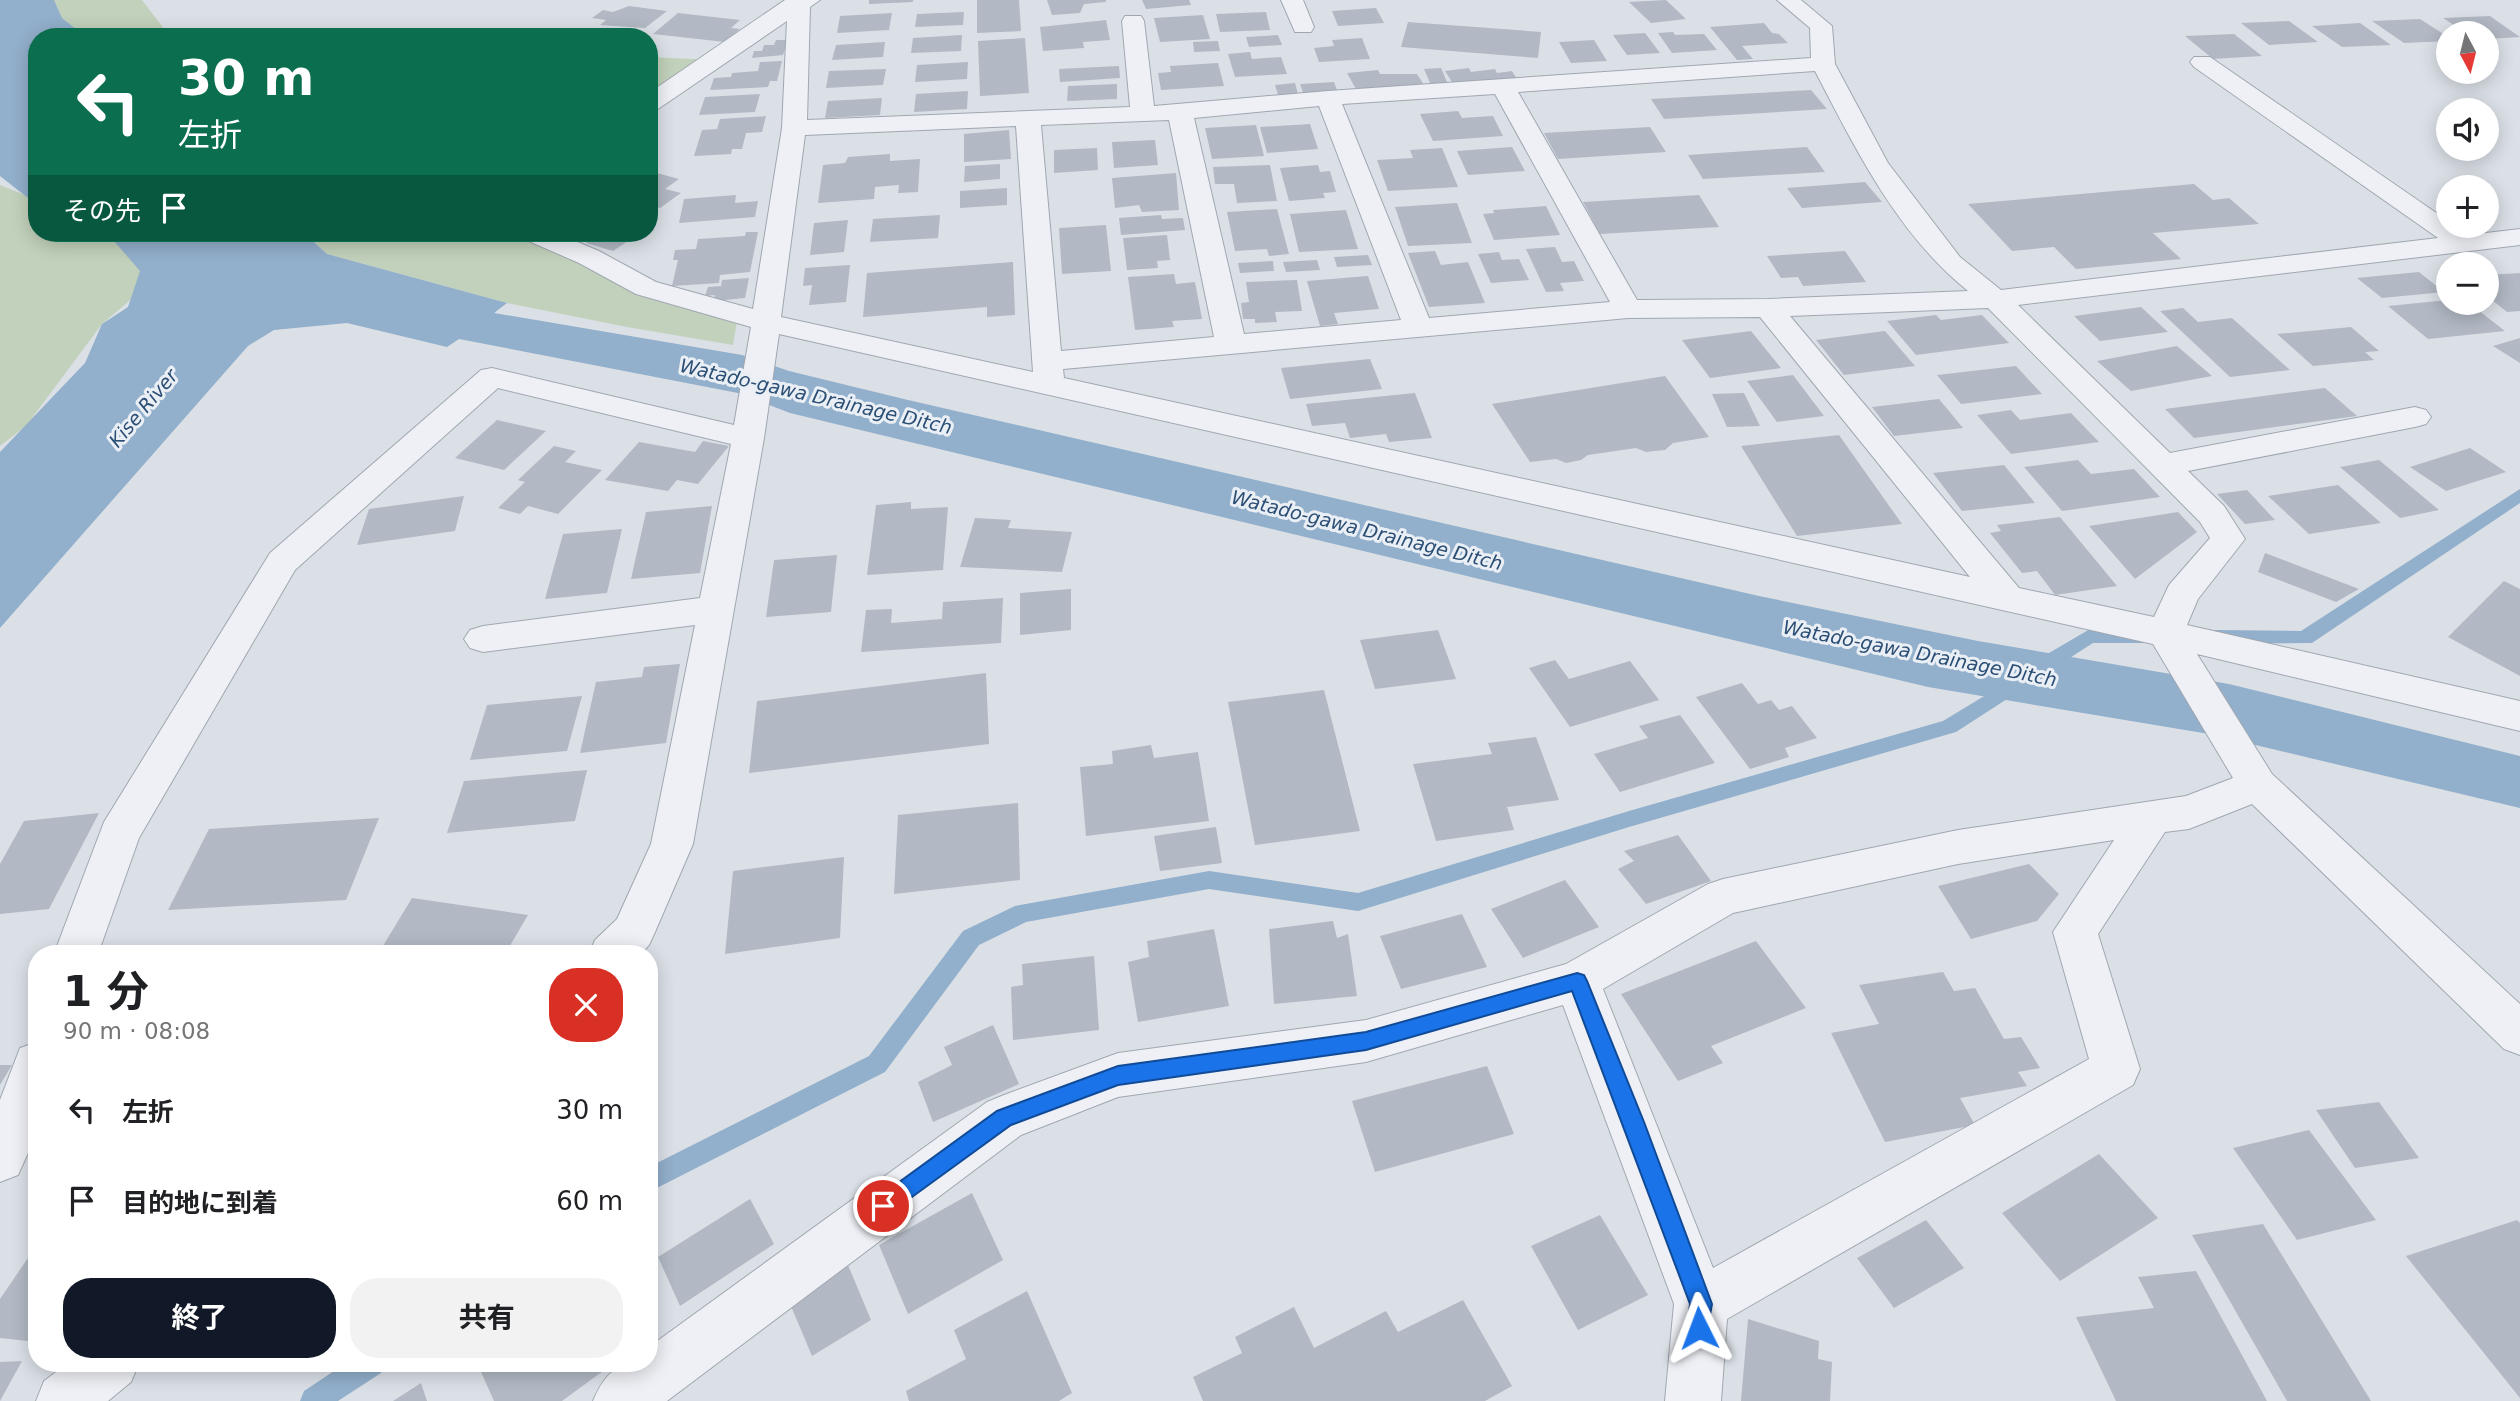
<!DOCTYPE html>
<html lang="ja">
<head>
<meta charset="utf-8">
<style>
	:root { --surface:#fff; --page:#f2f2f2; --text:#202124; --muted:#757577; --accent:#111827 }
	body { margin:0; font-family:"DejaVu Sans","Noto Sans JP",sans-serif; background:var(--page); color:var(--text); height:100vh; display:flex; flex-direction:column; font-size:26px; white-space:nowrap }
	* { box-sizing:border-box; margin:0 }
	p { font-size:23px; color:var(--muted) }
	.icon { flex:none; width:38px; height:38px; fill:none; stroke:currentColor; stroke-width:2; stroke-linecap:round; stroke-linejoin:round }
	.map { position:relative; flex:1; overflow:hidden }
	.drawer { position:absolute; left:28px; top:945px; width:630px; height:427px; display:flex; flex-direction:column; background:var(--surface); border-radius:28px; box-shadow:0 4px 18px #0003 }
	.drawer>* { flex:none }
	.hud { position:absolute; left:28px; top:28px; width:630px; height:214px; border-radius:28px; box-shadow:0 4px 18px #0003; background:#0b6e4f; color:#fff; overflow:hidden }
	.needle { width:46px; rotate:173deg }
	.fabs { position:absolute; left:2436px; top:21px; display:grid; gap:14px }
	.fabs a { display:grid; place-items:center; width:63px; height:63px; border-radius:50%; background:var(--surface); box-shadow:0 4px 18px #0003; font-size:35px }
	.pin { position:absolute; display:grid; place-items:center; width:60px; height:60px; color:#fff; margin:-30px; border:4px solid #fff; border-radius:50%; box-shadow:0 2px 7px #0007 }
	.me { position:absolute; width:77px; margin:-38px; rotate:357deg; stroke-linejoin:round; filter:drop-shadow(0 0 5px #0008) }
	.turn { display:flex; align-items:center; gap:24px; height:147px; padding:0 35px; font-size:32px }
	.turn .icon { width:91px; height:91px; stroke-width:2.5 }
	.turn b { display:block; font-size:49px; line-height:60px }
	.then { display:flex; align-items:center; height:66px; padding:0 35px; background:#0003; gap:14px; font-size:26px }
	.round { display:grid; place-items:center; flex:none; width:74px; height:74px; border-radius:28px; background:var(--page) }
	.headline { display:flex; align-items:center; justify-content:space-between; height:119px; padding:0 35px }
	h1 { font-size:42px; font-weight:700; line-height:52px }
	.action { display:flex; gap:14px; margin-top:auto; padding:14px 35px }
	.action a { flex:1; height:80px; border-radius:28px; background:var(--accent); color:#fff; font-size:28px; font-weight:700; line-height:80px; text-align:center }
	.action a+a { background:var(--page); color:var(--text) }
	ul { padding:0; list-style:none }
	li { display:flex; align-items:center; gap:21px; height:91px; padding:0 35px }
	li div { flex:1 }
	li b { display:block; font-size:26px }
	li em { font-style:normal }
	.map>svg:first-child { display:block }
	.green { fill:#c2d1bb }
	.water { fill:#92afcb }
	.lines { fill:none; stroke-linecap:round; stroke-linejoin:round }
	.stream { fill:#92afcb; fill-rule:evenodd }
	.building { fill:#b2b9c4 }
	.minor-casing { stroke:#a0a7b1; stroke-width:2 }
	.minor { fill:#eef0f5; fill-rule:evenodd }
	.route { fill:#1a73e8; stroke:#114b97; stroke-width:2 }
	.labels { text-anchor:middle; stroke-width:6; stroke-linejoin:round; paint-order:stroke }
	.water-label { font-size:19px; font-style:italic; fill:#2b4e75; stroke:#eaeff5 }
</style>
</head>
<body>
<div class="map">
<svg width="2520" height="1401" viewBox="0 0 2520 1401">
	<rect width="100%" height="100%" fill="#dbe0e7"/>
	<path class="green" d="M54,0h88l23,30 17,7h-96l-24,-19z
		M649,57l65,3 -65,44z
		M0,185l37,15v33h67l56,42 -58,49 -76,102 -26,20z
		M304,233h233l201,82 -5,30 -106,-18 -120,-24 -180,-49z"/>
	<path class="water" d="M0,0h54l8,18 24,19h-49v168l-37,-29z
		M107,233h197l23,21 180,49 -13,10 248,42 47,16 119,29 851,196 219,45 251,43 291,72v52l-311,-74 -281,-47 -1138,-274 -52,-20 -279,-54 -12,8 -100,-24 -73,7 -26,16 -248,282v-176l85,-89 17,-39 26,-17 12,-36z"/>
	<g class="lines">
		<path class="stream" d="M2520,489v14l-208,140 -97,1 -7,-2 -2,-5 2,-5 7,-2 86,1z
			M2090,629h53l7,2 2,5 -2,5 -7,2h-50l-47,30h-14l-2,-5 2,-5z
			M2014,678l7,2 3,5 -3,5 -65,42 -327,95 -271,84 -149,-22 -183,33 -47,23 -94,127 -236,120v-25l220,-111 94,-125 52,-25 194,-35 149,22 271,-82 314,-90z
			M346,1363h39l-4,10 -43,28h-38l4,-10z"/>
	</g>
	<path class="building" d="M869,0h44v2l-44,2z
		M977,0h42l2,31 -44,2z
		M1047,0h59v2l-22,2 -4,9 -28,2z
		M1142,0h47l2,5 -45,4z
		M1666,0l20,19 -35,4 -22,-21z
		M629,6l38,5 -22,17 -45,-3 6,-5 -14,-2 11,-8 10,2z
		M1376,8l8,15 -46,3 -6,-15z
		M964,12l-1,13 -48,2 2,-13z
		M1266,12l4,18 -50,2 -4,-18z
		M678,13l62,7 -9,8 9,1 -15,13 -72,-8z
		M892,13l-3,17 -52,3 3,-17z
		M1203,15l7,24 -50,3 -6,-24z
		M2490,16l30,21 -33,2v-6h-21l-23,-15z
		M2420,19l28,18v4l-44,2 -32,-22z
		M1106,20l4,20 -27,2 1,6 -41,3 -3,-24z
		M2289,21l29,21 -49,3 -28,-22z
		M1408,22l133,10 -3,26 -137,-11z
		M1764,23l8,10 7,1 9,9 -46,3 11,13 -16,1 -27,-33z
		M2360,23l31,22 -49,2 -30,-21z
		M1673,32l2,3 29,-1 13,16 -45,3 -14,-20z
		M1645,33l15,20 -33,2 -14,-20z
		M2234,34l28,22 -49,3 -28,-23z
		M962,35l-1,16 -50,2 2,-15z
		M1278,35l4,10 -33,2 -3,-10z
		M1025,38l4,55 -49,3 -2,-55z
		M1362,38l8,21 -51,3 -5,-14 20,-2 -2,-6z
		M776,40h12l-5,15 -31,3 2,-7h8l2,-6h10z
		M1594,40l13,21 -36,2 -12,-21z
		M1218,41l2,10 -26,1 -1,-10z
		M885,42l-2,15 -51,3 4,-15z
		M1250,52l2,7 29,-2 6,17 -52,3 -7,-23z
		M782,61l-5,20h-7l-2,6 -58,3 4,-12 17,-1 1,-4 26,-2 2,-9z
		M968,62l-1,17 -52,3 2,-17z
		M1218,63l6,23 -63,4 -3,-17 13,-1 -1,-6z
		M1119,66l1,12 -60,4 -1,-13z
		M1441,68l7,16 -17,1 -7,-16z
		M1469,68l2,4 24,-3 2,4 15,-2 5,8 -63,6 -9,-14z
		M886,69l-3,16 -57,3 3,-17z
		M1378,70l2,4h37l7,11 -67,6 -10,-18z
		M1334,82l4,11 -34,2 -4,-11z
		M1295,83l3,11 -20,1 -3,-10z
		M1117,84v15l-50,2 1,-15z
		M1811,90l16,19 -163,10 -13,-20z
		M968,91l-1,18 -53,3 2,-18z
		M760,94l-5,18 -56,3 6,-18z
		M882,98l-2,17 -55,3 3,-17z
		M1458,111l4,7 31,-2 10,20 -70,5 -13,-27z
		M766,116l-4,16 -16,1 -4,16h-10l-1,5 -37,2 8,-26 15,-1 3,-10z
		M1310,124l8,25 -51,4 -7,-26z
		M1256,125l8,31 -52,3 -7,-31z
		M1650,127l16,25 -108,7 -14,-26z
		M1009,130l2,29 -47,3v-28z
		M1155,140l3,25 -44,3 -2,-26z
		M1512,147l13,24 -57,4 -11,-24z
		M1807,147l18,25 -122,7 -15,-24z
		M1097,148l1,22 -44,3v-23z
		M1442,148l16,39 -70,4 -11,-31 36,-2 -3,-8z
		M890,154v7l30,-2 -2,33 -20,1 1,-8 -24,2 -1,12 -56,4 5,-38 22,-2 3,-6z
		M1000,164v15l-36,3 1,-16z
		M1270,165l7,36 -40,2 -3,-19h-19l-2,-17z
		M1318,165l2,7 10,-1 6,21 -13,1 2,5 -36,3 -9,-33z
		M653,172l26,7 -14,10 16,4 -21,15 -11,-3v-30z
		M1176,173l3,37 -37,2 -3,-7 -24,3 -3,-30z
		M1865,182l17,20 -80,6 -15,-20z
		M2194,184l19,16 16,-2 30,26 -106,9 28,26 -105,10 -22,-22 -42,4 -44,-47z
		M1007,188v17l-47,3v-17z
		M736,195l-1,8 23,-2 -3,16 -76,6 5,-24z
		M1699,195l20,32 -119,7 -17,-32z
		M1457,203l15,40 -64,3 -13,-39z
		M1546,206l14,29 -66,5 -11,-26 11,-1 -1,-3z
		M1277,209l12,45 -20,2 -2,-7 -32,2 -8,-39z
		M1346,210l12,39 -59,3 -9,-38z
		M940,215l-2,23 -68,4 3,-23z
		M1161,215l1,4 21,-1 2,12 -64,5 -2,-17z
		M848,220l-4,32 -34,3 4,-32z
		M1106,225l5,46 -49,3 -3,-46z
		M746,232h12l-8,40 -30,3 -1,8 -47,3 6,-26h-5l2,-10 21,-1 2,-10 47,-3z
		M591,233h49l-27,18 -27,-8 12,-8z
		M1167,235l3,25 -13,1 1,7 -31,2 -4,-32z
		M1555,247l7,15 12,-1 10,20 -24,2 4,8 -18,1 -20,-43z
		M1435,251l6,14 27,-3 17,41 -56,4 -21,-54z
		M1845,251l21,31 -63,4 -5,-9 -17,1 -14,-22z
		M1499,252l3,8 17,-1 10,21 -38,3 -13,-29z
		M1368,255l4,10 -35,2 -3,-10z
		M1317,260l3,10 -34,2 -3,-10z
		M1273,261l1,10 -34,2 -2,-10z
		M1013,262l2,53 -28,2v-10l-124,10 4,-44z
		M850,265l-4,37 -37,3 3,-20 -9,1 2,-18z
		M2419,272l25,20 -62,6 -25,-20z
		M2520,273v38l-13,1 -20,-16v-21z
		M1174,274l2,10 19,-2 7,37 -30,2 2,6 -39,3 -7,-53z
		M1368,276l11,33 -45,4 4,11 -18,2 -13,-45z
		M749,278l-4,20 -31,3 1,-6 -10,1 3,-9 13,-1 1,-6z
		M1297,280l5,31 -27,1 2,10 -22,1v-4h-12l-2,-16 8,-1 -3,-20z
		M2448,300v3h21l36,28 -77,8 -40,-33z
		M2141,307l27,25 -68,9 -26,-25z
		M2183,308l15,14 34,-4 58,52 -60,7 -70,-66z
		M1936,315l5,5 41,-5 27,28 -93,12 -29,-34z
		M2351,327l28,24 -14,1 9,8 -61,6 -36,-32z
		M1751,331l30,37 -71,10 -28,-38z
		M1885,331l30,35 -71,9 -28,-35z
		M2520,338v25l-27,-17z
		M2177,346l35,30 -81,15 -34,-30z
		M1370,359l12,30 -92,10 -9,-31z
		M2016,366l26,28 -81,10 -24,-29z
		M1793,375l31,41 -47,6 -30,-41z
		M1665,376l44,61 -36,6 -8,7 -19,2 -10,-4 -48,7 -7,5 -15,3 -10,-4 -26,3 -38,-58z
		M2325,388l32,28 -163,22 -29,-29z
		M1415,393l17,45 -43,4 -3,-8 -36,4 -5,-15 -33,3 -6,-22z
		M1744,393l16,33 -33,1 -15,-33z
		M1939,399l24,29 -69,8 -22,-29z
		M2011,410l9,10 51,-7 28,29 -88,12 -34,-39z
		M497,420l49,11 -42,39 -49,-12z
		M1839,435l63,89 -105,12 -56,-90z
		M703,441l26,5 -31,38 -21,-4 -9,11 -63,-11 34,-38 56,10z
		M554,446l22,5 -11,11 37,8 -44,44 -30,-8 -8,8 -22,-6 27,-26 -7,-2z
		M2470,448l36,24 -60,19 -36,-24z
		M2078,460l13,14 43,-5 26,28 -98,14 -38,-44z
		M2379,460l60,50 -39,8 -60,-51z
		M2004,465l31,38 -73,8 -29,-38z
		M2338,485l43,38 -72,11 -41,-38z
		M2247,490l28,30 -30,4 -28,-30z
		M464,496l-9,35 -98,14 12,-36z
		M911,502v7l37,-2 -5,63 -76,5 9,-70z
		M712,506l-12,67 -69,6 15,-67z
		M2178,512l19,20 -62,47 -46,-53z
		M2060,517l57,69 -62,9 -18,-24 -15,2 -32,-40 11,-2 -4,-6z
		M975,518l36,2 -3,8 64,4 -10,40 -102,-5z
		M622,529l-15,64 -62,6 18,-65z
		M2265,553l94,36 -23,13 -78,-30z
		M837,555l-6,57 -65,5 8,-57z
		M2504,581l16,8v87l-72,-39z
		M1071,589v41l-51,5v-42z
		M1003,598l-2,45 -140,9 5,-42 26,-1 -1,14 51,-4 1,-17z
		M1438,630l18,49 -81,10 -15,-49z
		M1555,660l14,19 61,-18 29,39 -89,27 -41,-59z
		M680,664l-14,79 -86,10 16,-71 46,-5 2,-10z
		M986,673l3,71 -240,29 8,-72z
		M1742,683l16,21 13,-4 8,10 13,-4 25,32 -32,10 4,9 -39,12 -54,-72z
		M1324,690l36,141 -105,14 -27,-143z
		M582,696l-15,55 -97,9 17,-55z
		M1680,715l35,48 -95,29 -26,-38 54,-16 -9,-12z
		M1536,737l23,63 -52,7 7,23 -78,11 -23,-77 79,-10 -4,-11z
		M1151,745l3,13 44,-6 11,69 -123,15 -6,-69 33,-3 -1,-13z
		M587,770l-12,51 -128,12 17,-52z
		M1018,803l2,77 -126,14 4,-79z
		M99,813l-50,96 -49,5v-50l24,-43z
		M379,818l-33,82 -178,10 41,-81z
		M1216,827l6,36 -62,8 -6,-35z
		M1678,835l33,46 -65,23 -28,-35 16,-8 -10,-10z
		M844,857l-4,81 -115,16 8,-83z
		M2029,864l30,30 -22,27 -66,18 -33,-53z
		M1565,880l34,47 -76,31 -32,-49z
		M412,898l116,17 -23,39h-127z
		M1462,914l25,53 -86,22 -21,-53z
		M1333,921l4,17 11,-4 9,62 -83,8 -5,-75z
		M1214,929l15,77 -91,16 -10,-60 21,-5 -2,-16z
		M1756,941l50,67 -95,38 12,17 -45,18 -57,-87z
		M1094,956l5,74 -86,10 -2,-53 12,-2 -1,-21z
		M1943,972l11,19 21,-3 29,51 17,-2 19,31 -22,4 9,14 -67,12 15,27 -90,17 -54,-109 48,-9 -20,-39z
		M993,1025l26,59 -86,38 -15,-40 34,-17 -8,-18z
		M0,1065h12l-12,20z
		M1487,1066l27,68 -139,38 -23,-71z
		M2379,1102l40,56 -64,10 -39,-58z
		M2309,1130l67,90 -79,20 -64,-92z
		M2099,1154l59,64 -98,63 -58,-68z
		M972,1193l31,67 -95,54 -29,-69z
		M750,1199l24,45 -94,62 -22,-49z
		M1600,1215l48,80 -70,35 -47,-84z
		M1926,1220l38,48 -70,40 -37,-50z
		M2517,1220l3,3v175l-114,-142z
		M2263,1224l108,177h-84l-95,-166z
		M30,1255l7,1v86l-37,-4v-39z
		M848,1265l23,55 -59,36 -24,-57z
		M2196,1271l71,130h-151l-40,-84 78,-9 -16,-31z
		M1027,1291l45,102 -13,8h-150l-3,-10 60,-32 -12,-29z
		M1463,1300l49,86 -27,15h-282l-10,-24 49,-24 -7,-16 59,-30 20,41 72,-37 12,21z
		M1748,1319l71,22 -1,18 14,3 -2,39h-89z
		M22,1361l-22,40v-39z
		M477,1363h137l-52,38h-68z
		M421,1383l6,18h-34z"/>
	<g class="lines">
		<g class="minor-casing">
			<path id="minor" d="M785,0h35l-10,7 -3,113 323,-13 -8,-86 3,-5h16l3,5 10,85 174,-15 483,-33 -1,-30 -33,-28h24l31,26 3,38 53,99 72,94 41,33 437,-52 -244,-171 -4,-5 4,-5h16l238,164v5h8l13,9 51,-6v16l-502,60 152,148 245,-46 11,3 5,7 -5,7 -11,3 -227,44 36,35 21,33 -47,60 -11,26 333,76v30l-323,-77 75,120 248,230v51l-16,-6 -252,-245 -63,25 -24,3 -67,102 42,135 -7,16 -406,234 -6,82h-56l9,-97 -111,-299 -197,57 -248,35 -97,38 -354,266h-74c13,-30 24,-38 56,-38v-16l338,-245 17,-7 114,-42 248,-33 200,-56 142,-80 15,-5 235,-49 228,-34 47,-18 -80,-134 -1374,-310 -15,104 -71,406 -38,88 -6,13 -8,9h-52l6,-14 22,-21 34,-75 44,-219 -212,27 -13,-4 -6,-9 6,-9 13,-4 217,-28 31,-154 -233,-56 -203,182 -156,268 -41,116h-44l50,-132 166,-269 211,-183 11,-2 242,57 17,-98 -115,-33 -57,-31 -55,-24 -4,-6h36l43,18 57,31 97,27 29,-181 5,-107 -129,88 -9,2v-18zM1815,71c41,79 83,164 153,220l-200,8 -131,1 -119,-208zM1495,94l115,208 -181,16 -87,-214zM1319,106l82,214 -157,14 -50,-216zM1169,120l45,217 -153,14 -20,-226zM1016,126l17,246 -252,-55 24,-182zM1988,308l212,214 10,16 -41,47 -15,32 -135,-29 -229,-272zM1760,317l210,260 -906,-199 -1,-9 565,-51zM2114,840l-61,92 36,127 -376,209 -110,-279 130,-76 225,-49z
				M1281,0h22l11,27 -3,5h-16z
				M37,1042v91l-19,42 -18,7v-82l20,-52z
				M68,1363h71l-8,19 -23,19h-72l8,-20z"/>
		</g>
		<use href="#minor" class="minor"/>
	</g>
	<path class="route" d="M1577,973l7,2 3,6 57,141 68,182 -6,32 -7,3 -8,-3 -4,-8 3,-24 -118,-313 -206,59 -248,35 -107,40 -121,88 -7,3 -7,-3 -3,-7 3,-7 121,-88 121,-45 248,-34z"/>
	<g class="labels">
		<g class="water-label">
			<text transform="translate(816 396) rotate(13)" y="7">Watado-gawa Drainage Ditch</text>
			<text transform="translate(143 408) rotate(-50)" y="7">Kise River</text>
			<text transform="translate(1367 530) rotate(14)" y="7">Watado-gawa Drainage Ditch</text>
			<text transform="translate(1920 653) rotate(11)" y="7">Watado-gawa Drainage Ditch</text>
		</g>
	</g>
</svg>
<div class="fabs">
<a><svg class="needle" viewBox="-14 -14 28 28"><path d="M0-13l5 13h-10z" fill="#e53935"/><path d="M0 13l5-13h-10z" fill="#757577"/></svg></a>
<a><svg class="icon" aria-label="sound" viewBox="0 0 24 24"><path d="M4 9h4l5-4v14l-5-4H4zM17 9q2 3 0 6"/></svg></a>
<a>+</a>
<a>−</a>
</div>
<div class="pin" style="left:883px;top:1206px;background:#d93025"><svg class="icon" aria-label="arrive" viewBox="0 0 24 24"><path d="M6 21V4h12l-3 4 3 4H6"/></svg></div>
<svg class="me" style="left:1699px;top:1328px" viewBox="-20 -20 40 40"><path d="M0-17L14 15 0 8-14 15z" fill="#1a73e8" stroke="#fff" stroke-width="4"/></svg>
<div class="hud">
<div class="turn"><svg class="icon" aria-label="left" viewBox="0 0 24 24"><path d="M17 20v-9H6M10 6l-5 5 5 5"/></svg><div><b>30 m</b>左折</div></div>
<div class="then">その先<svg class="icon" aria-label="arrive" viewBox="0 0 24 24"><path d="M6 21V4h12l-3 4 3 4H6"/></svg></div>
</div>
<section class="drawer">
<div class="headline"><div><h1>1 分</h1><p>90 m · 08:08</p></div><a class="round" style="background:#d93025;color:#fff"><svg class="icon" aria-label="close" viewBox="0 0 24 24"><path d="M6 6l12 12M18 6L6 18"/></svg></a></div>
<ul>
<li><svg class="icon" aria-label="left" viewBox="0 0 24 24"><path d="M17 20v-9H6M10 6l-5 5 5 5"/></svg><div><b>左折</b></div><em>30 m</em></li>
<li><svg class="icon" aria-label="arrive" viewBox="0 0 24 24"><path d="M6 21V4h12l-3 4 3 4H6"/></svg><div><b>目的地に到着</b></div><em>60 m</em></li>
</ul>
<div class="action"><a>終了</a><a>共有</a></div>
</section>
</div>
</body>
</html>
